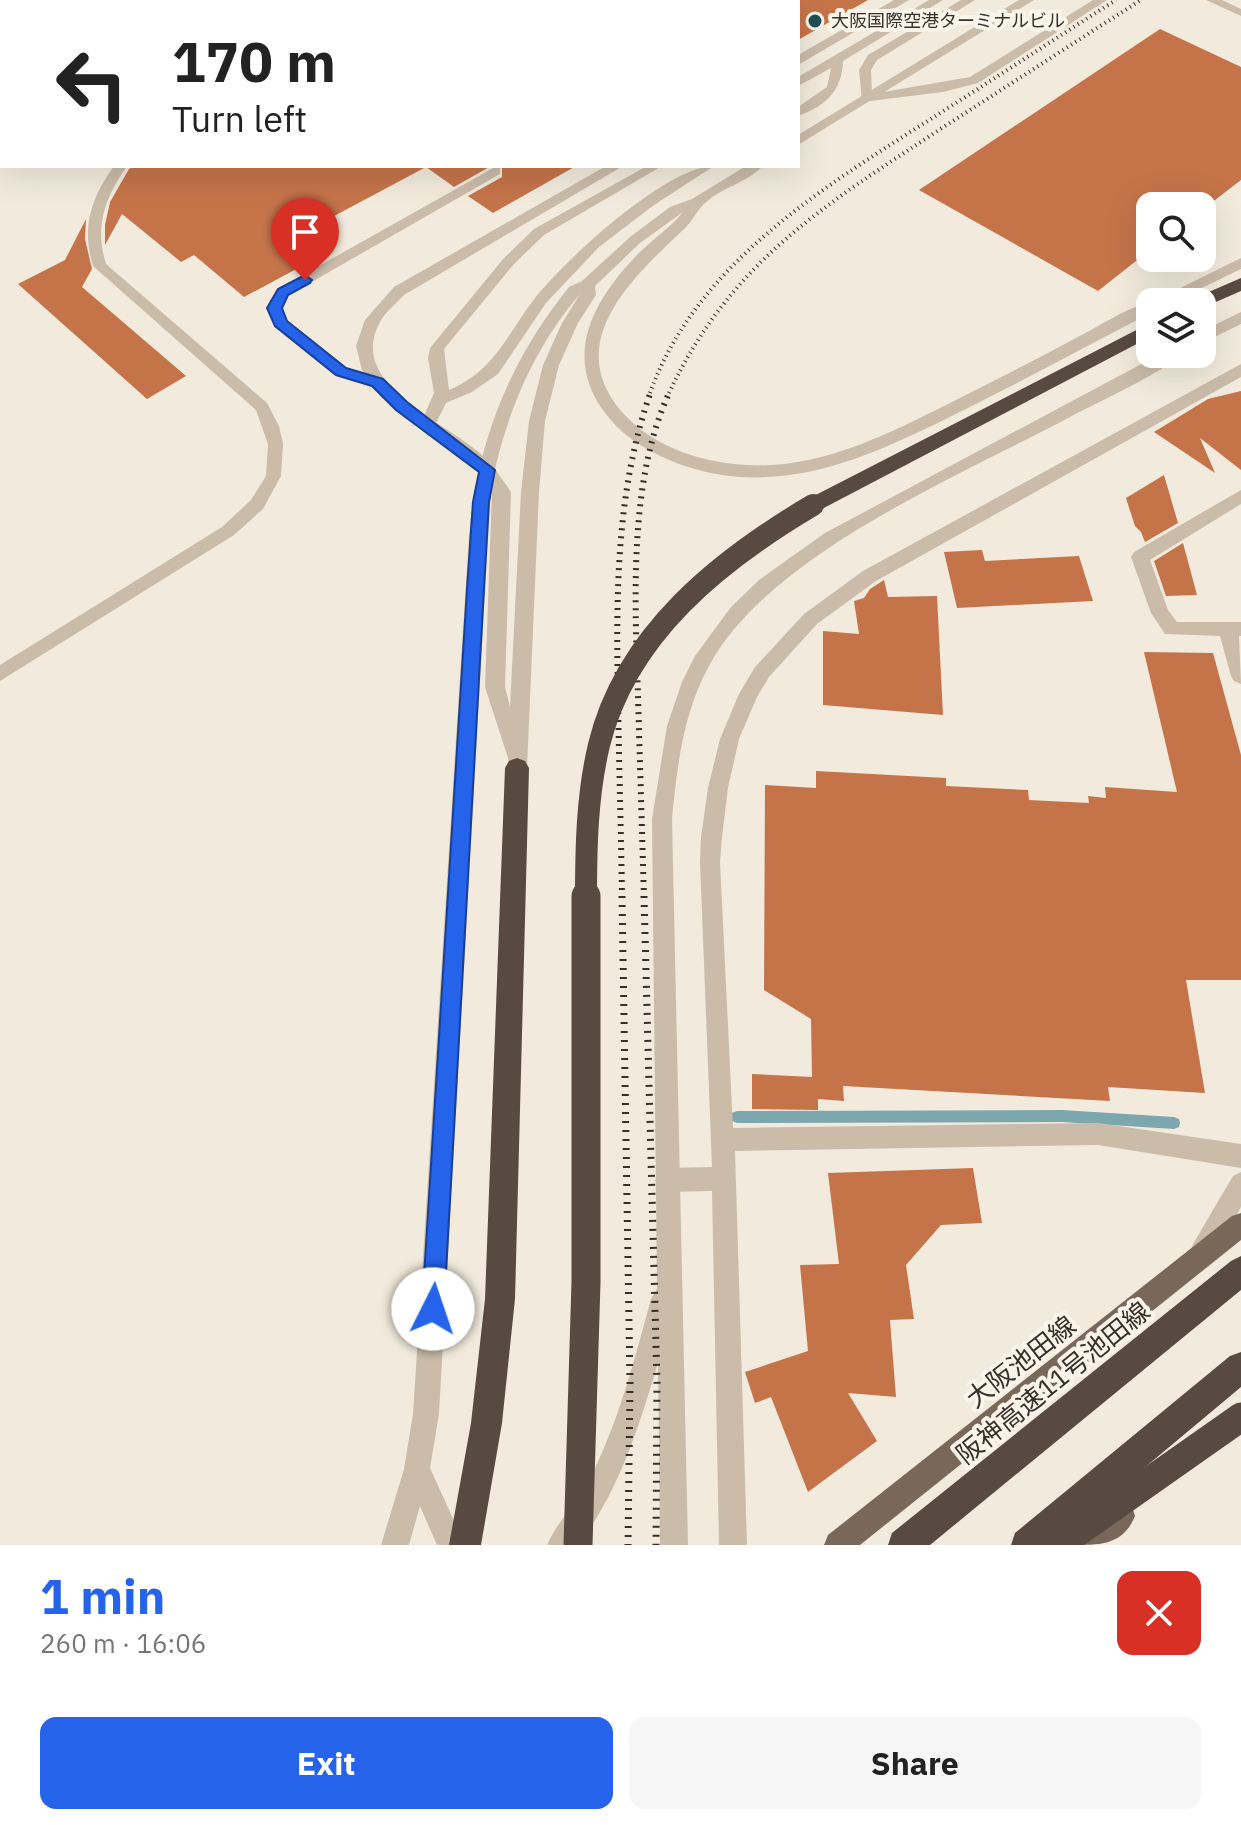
<!DOCTYPE html>
<html lang="en">
<head>
<meta charset="utf-8">
<style>
	:root { --surface:#fff; --page:#f6f6f6; --text:#222; --muted:#767676; --accent:#2563eb }
	body { margin:0; font-family:"IBM Plex Sans","Noto Sans JP",sans-serif; background:var(--page); color:var(--text); height:100vh; display:flex; flex-direction:column; font-size:30px; white-space:nowrap }
	* { box-sizing:border-box; margin:0 }
	p { font-size:26px; color:var(--muted) }
	.icon { flex:none; width:44px; height:44px; fill:none; stroke:currentColor; stroke-width:2; stroke-linecap:round; stroke-linejoin:round }
	.map { position:relative; height:1545px; overflow:hidden }
	.details { display:flex; flex-direction:column; background:var(--surface); flex:1 }
	.details>* { flex:none }
	.guide { position:absolute; left:0px; top:0px; width:800px; height:168px; box-shadow:0 8px 32px #0002; background:#fff; color:var(--text); overflow:hidden }
	.tools { position:absolute; left:1136px; top:192px; display:grid; gap:16px }
	.tools a { display:grid; place-items:center; width:80px; height:80px; border-radius:16px; background:var(--surface); box-shadow:0 8px 32px #0002; font-size:40px }
	.pin { position:absolute; display:grid; place-items:center; width:68px; height:68px; color:#fff; margin:-82px -34px; border-radius:50% 50% 50% 0; rotate:-45deg; box-shadow:0 0 8px #0007 }
	.pin .icon { rotate:45deg }
	.me { position:absolute; width:88px; margin:-44px; rotate:4deg; stroke-linejoin:round; filter:drop-shadow(0 0 6px #0008) }
	.turn { display:flex; align-items:center; gap:28px; height:168px; padding:0 40px; font-size:36px }
	.turn .icon { width:104px; height:104px; stroke-width:2.5 }
	.turn b { display:block; font-size:56px; line-height:68px }
	.round { display:grid; place-items:center; flex:none; width:84px; height:84px; border-radius:16px; background:var(--page) }
	.headline { display:flex; align-items:center; justify-content:space-between; height:136px; padding:0 40px }
	h1 { font-size:48px; font-weight:700; line-height:60px; color:var(--accent) }
	.primary-button { display:flex; gap:16px; margin-top:auto; padding:16px 40px }
	.primary-button a { flex:1; height:92px; border-radius:16px; background:var(--accent); color:#fff; font-size:32px; font-weight:700; line-height:92px; text-align:center }
	.primary-button a+a { background:var(--page); color:var(--text) }
	.map>svg:first-child { display:block }
	.lines { fill:none; stroke-linecap:round; stroke-linejoin:round }
	.stream { fill:#7ca7af; fill-rule:evenodd }
	.building { fill:#c57449 }
	.service { fill:#cabca9; fill-rule:evenodd }
	.minor { fill:#cabca9; fill-rule:evenodd }
	.tertiary { fill:#cabca9; fill-rule:evenodd }
	.primary { fill:#79685a; fill-rule:evenodd }
	.motorway { fill:#584a40; fill-rule:evenodd }
	.rail-far2 { stroke:#382f29; stroke-width:4; stroke-dasharray:1 4; stroke-linecap:butt }
	.rail-far1 { stroke:#382f29; stroke-width:6; stroke-dasharray:2 6; stroke-linecap:butt }
	.rail { stroke:#382f29; stroke-width:7; stroke-dasharray:2 7; stroke-linecap:butt }
	.motorway-bridge-far1 { stroke:#584a40; stroke-width:22 }
	.motorway-bridge { stroke:#584a40; stroke-width:29 }
	.route { fill:#2563eb; stroke:#184099; stroke-width:2 }
	.poi-dot { fill:#1f4f59; stroke:#faf4ea; stroke-width:3 }
	.labels { text-anchor:middle; stroke-width:8; stroke-linejoin:round; paint-order:stroke }
	.far-poi-label { font-size:18px; fill:#382f29; stroke:#faf4ea; text-anchor:start }
	.near-street-label { font-size:26px; fill:#382f29; stroke:#faf4ea }
</style>
</head>
<body>
<div class="map">
<svg width="1241" height="1545" viewBox="0 0 1241 1545">
	<rect width="100%" height="100%" fill="#f2ebdd"/>
	<g class="lines">
		<path class="stream" d="M1062,1110l112,7 5,2 1,4 -1,4 -5,2 -112,-7 -325,1 -5,-2 -1,-4 1,-4 5,-2z"/>
	</g>
	<path class="building" d="M798,0h70l-70,40z
		M1160,29l81,38v113l-39,30v-4h-52v44l-52,41 -179,-101z
		M135,166h356l-37,21 -28,-20 -150,80 24,20 -56,30 -50,-42 -13,7 -59,-48 -17,31v-20l5,-23 19,-33z
		M502,166h74l-83,47 -25,-17 34,-19z
		M86,219l-1,20 7,30 -10,18 104,89 -39,23 -129,-115 47,-24z
		M1241,391v79l-41,-32 15,35 -61,-41 54,-33z
		M1164,475l14,48 -33,19 -4,-10 -6,-6 -9,-28z
		M1183,543l14,52 -31,1 -12,-35z
		M982,550l3,11 94,-5 14,45 -136,7 -13,-56z
		M884,580l4,17 49,-1 6,119 -120,-10v-74l36,3 -5,-33 10,-3 6,-9z
		M1144,652l69,1 28,102v225h-55l19,113 -97,-6 2,14 -267,-15 1,15 -26,-2v11l-66,-1v-35l60,3 -1,-58 -47,-29 1,-205 51,3v-17l130,7v8l82,4 1,10 60,3 -1,-7 18,2 -1,-11 72,5z
		M973,1168l9,55 -41,2 -35,40 8,54 -24,1 6,77 -48,-4 29,48 -69,51 -37,-95 -16,6 -10,-31 63,-21 -8,-86 39,-1 -11,-91z"/>
	<g class="lines">
		<path class="service" d="M929,0h14l-100,61c-1,30 -17,45 -45,55v-9l29,-20 4,-19 -33,18v-9z
			M961,0h14l-98,60 -6,10 1,24 98,-17 123,-77h14l-129,83 -35,9 -81,10 -3,-32 9,-15z
			M1206,0h16l19,9v7z
			M0,50h2v8h-2z
			M114,166h13c-22,32 -33,60 -21,98l161,139 12,23 4,18 -2,32 -18,33 -29,26 -234,146v-16l222,-138 29,-27 15,-24 2,-32 -12,-34 -163,-144c-12,-39 -2,-68 21,-100z
			M647,166h15l-118,69 -30,29 -70,85 5,41c46,-19 58,-56 86,-92 30,-38 132,-132 179,-132l-60,39 -55,42 -53,56 -48,71 -26,18 -26,11 -13,26h-10l-3,-4 14,-32 -6,-35 2,-10 74,-90 30,-29z
			M495,167l5,1v6l-211,121 -7,13 4,13 60,47 36,11v8l-5,1 -41,-12 -61,-50 -7,-18 10,-19z"/>
		<path class="minor" d="M894,0h15l-111,65v-10z
			M606,166h17l-219,129c-7,8 -19,17 -24,27 -38,70 87,105 116,148l-3,4h-12l-100,-77 -19,-27 -6,-24 9,-26 29,-33z
			M1241,364v13l-365,204 -59,43 -48,53 -12,20 -18,42 -11,49 -6,49 -2,25 13,266 365,-5 143,21v24l-143,-23 -363,6 12,394h-28l-7,-354 -45,1 -8,-4 -4,-8 4,-8 8,-4 45,-1 -12,-305 1,-25 7,-49 12,-49 19,-45 16,-27 49,-53 59,-43z
			M1241,490v14l-91,56 18,50 9,12h64v14h-2l2,48 -7,-3 -3,-5 -11,-40 -55,-2 -14,-21 -20,-56 3,-5z
			M1241,1172v35l-30,55 -9,3 -9,-3 -3,-9 3,-9 40,-68z"/>
		<path class="tertiary" d="M1019,0h15l-236,145v-10z
			M746,166h17c-16,17 -44,22 -60,39 -7,7 -11,17 -19,24 -48,46 -123,111 -63,182 23,26 55,42 89,49 88,20 164,-19 240,-57 42,-21 83,-42 124,-64 24,-12 50,-30 76,-37v11c-59,31 -118,63 -178,93 -93,46 -187,96 -293,58 -26,-10 -52,-24 -70,-46 -49,-59 -17,-117 30,-165 14,-14 31,-25 44,-41l-43,31 -45,43 1,9 -18,28 -19,42 -14,56 -6,71 -12,276 -3,6 -7,2 -7,-2 -2,-16 -23,-71 7,-197 -2,13 -51,911 -9,54 35,77h-28l-17,-39 -11,39h-28l23,-76 9,-55 56,-879c8,-93 41,-175 100,-248l13,-6 48,-44 40,-30 22,-8zM580,294l-18,29 -19,42 -14,56 -8,71 -11,215 -5,-20 6,-195 -16,-23c15,-64 42,-125 85,-175z
			M1241,258v11l-68,33h-21z
			M1241,312v12l-39,19v-12z
			M1160,354h21c-13,16 -88,51 -111,63 -110,59 -301,137 -361,249 -26,47 -32,101 -37,153l16,726h-28l-2,-182c-19,63 -39,129 -80,182h-31c10,-23 29,-41 41,-63 30,-57 46,-121 63,-183l6,-10 -5,-470 15,-93 15,-44 13,-26 36,-49 28,-27 66,-47z"/>
		<path class="primary" d="M1241,1213v27l-381,305h-36l4,-10 404,-319z
			M1122,1503l10,3 3,10c-12,29 -34,29 -62,29 8,-17 32,-35 49,-42z"/>
		<path class="motorway" d="M1241,278v13l-39,17v-6h-9l2,-4z
			M1150,323v14l-330,173h-14l-4,-5 4,-5z
			M517,758l8,3 4,7 -14,531 -13,124 -21,122h-32l22,-122 14,-124 20,-531 4,-7z
			M1241,1256v34l-311,255h-42l4,-12 339,-272z
			M1241,1352v35l-189,158h-41l4,-12 215,-177z"/>
		<path class="rail-far2" d="M650,393c47,-131 176,-207 287,-278 60,-38 119,-77 179,-115
			M669,393c62,-132 156,-188 273,-265 67,-43 133,-86 199,-128"/>
		<path class="rail-far1" d="M622,898c-1,-67 -3,-134 -4,-201 -2,-103 -2,-207 33,-306
			M644,898c-2,-67 -4,-134 -6,-201 -3,-95 -10,-217 32,-306"/>
		<path class="rail" d="M622,896l8,487 -2,162
			M644,896l13,487 -1,162"/>
		<path class="motorway-bridge-far1" d="M586,898c0,-51 1,-103 13,-153 27,-111 121,-185 214,-240"/>
		<path class="motorway-bridge" d="M578,1545l8,-263v-386
			M1059,1545l182,-128"/>
	</g>
	<path class="route" d="M305,275l7,5 -2,3 -22,12 -6,13 5,13 59,47 37,11 24,23 88,68 -6,32 -5,87 -40,720 -3,8 -8,4 -8,-4 -3,-8 45,-720 6,-87 6,-30 -83,-62 -24,-24 -36,-11 -61,-49 -8,-18 11,-19z"/>
	<circle class="poi-dot" cx="815" cy="21" r="8"/>
	<g class="labels">
		<g class="far-poi-label">
			<text x="831" y="27">大阪国際空港ターミナルビル</text>
		</g>
		<g class="near-street-label">
			<text transform="translate(1021 1362) rotate(-38)" y="9">大阪池田線</text>
			<text transform="translate(1053 1383) rotate(-39)" y="9">阪神高速11号池田線</text>
		</g>
	</g>
</svg>
<div class="tools">
<a><svg class="icon" aria-label="search" viewBox="0 0 24 24"><circle cx="10" cy="10" r="6"/><path d="M15 15l6 6"/></svg></a>
<a><svg class="icon" aria-label="layers" viewBox="0 0 24 24"><path d="M12 4l9 5-9 5-9-5zM3 14l9 5 9-5"/></svg></a>
</div>
<div class="pin" style="left:305px;top:280px;background:#d93025"><svg class="icon" aria-label="arrive" viewBox="0 0 24 24"><path d="M6 21V4h12l-3 4 3 4H6"/></svg></div>
<svg class="me" style="left:433px;top:1309px" viewBox="-20 -20 40 40"><circle r="19" fill="#fff"/><path d="M0-13L10 11 0 6-10 11z" fill="#2563eb"/></svg>
<div class="guide">
<div class="turn"><svg class="icon" aria-label="left" viewBox="0 0 24 24"><path d="M17 20v-9H6M10 6l-5 5 5 5"/></svg><div><b>170 m</b>Turn left</div></div>
</div>
</div>
<section class="details">
<div class="headline"><div><h1>1 min</h1><p>260 m · 16:06</p></div><a class="round" style="background:#d93025;color:#fff"><svg class="icon" aria-label="close" viewBox="0 0 24 24"><path d="M6 6l12 12M18 6L6 18"/></svg></a></div>
<div class="primary-button"><a>Exit</a><a>Share</a></div>
</section>
</body>
</html>
